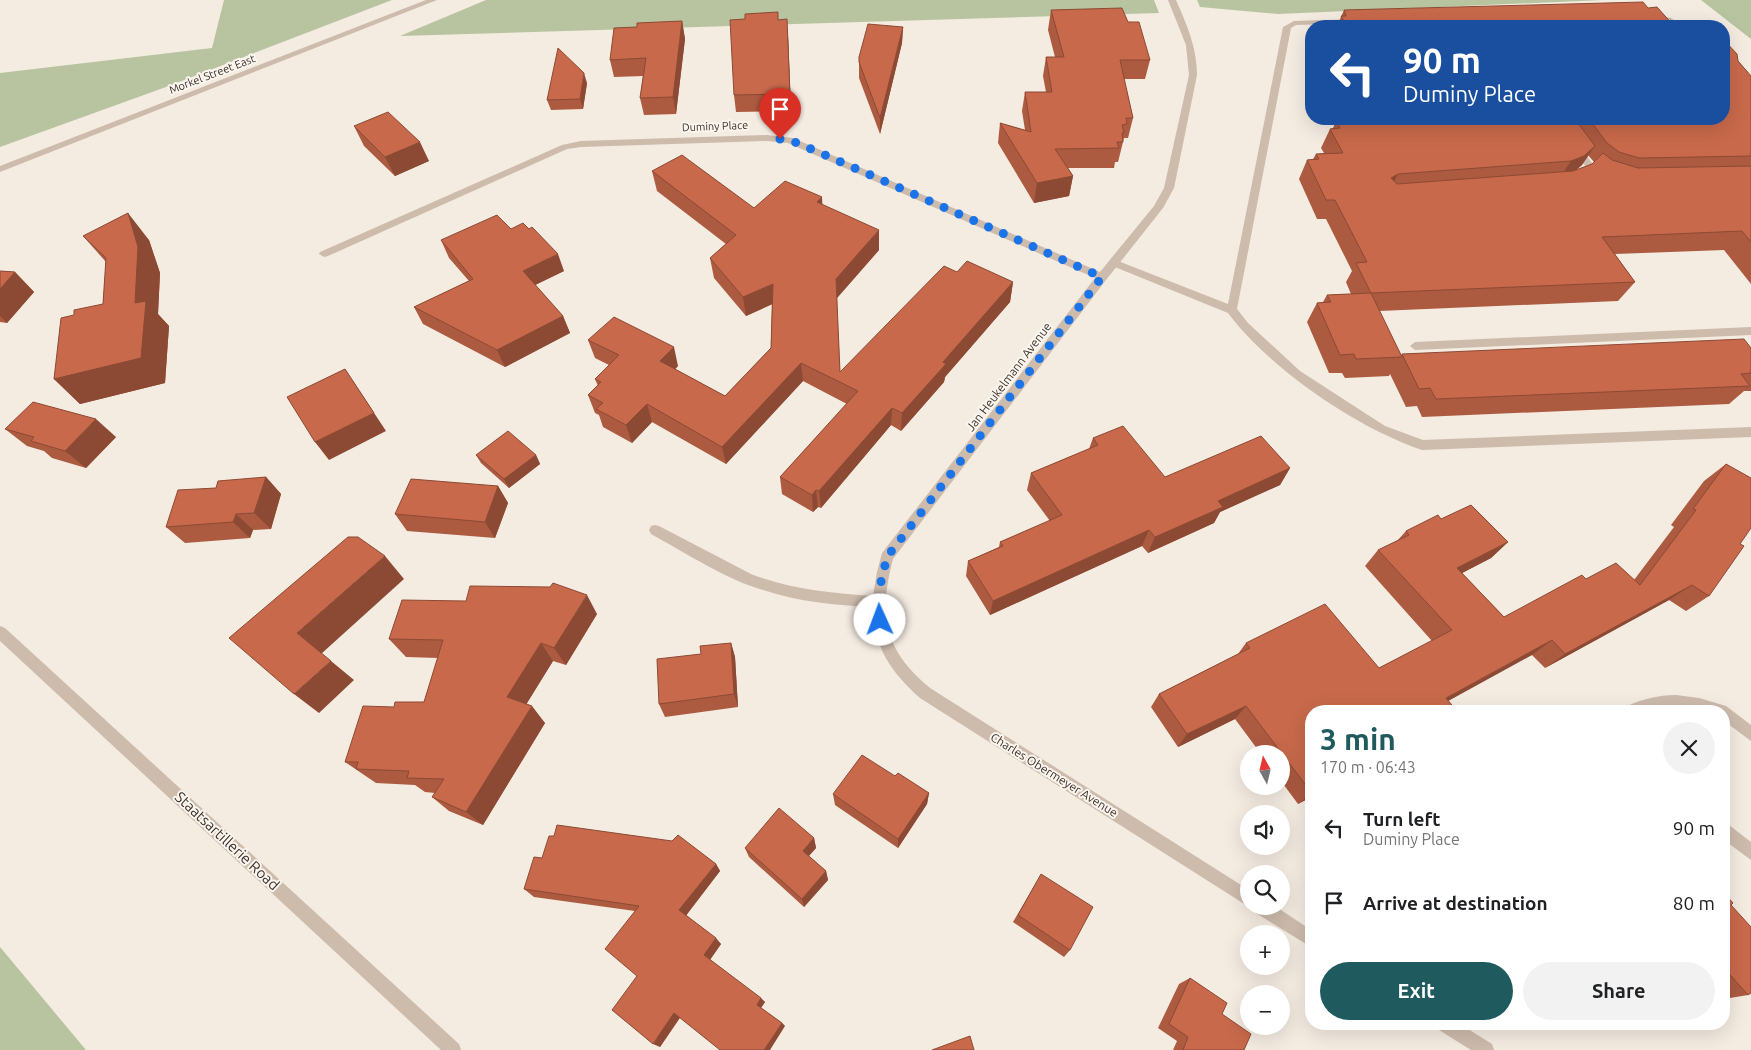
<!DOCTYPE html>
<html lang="en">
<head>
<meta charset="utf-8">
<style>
	:root { --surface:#fff; --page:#f2f2f2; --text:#202124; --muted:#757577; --accent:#1f5a5e }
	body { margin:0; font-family:Ubuntu,sans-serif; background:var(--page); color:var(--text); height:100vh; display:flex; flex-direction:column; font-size:19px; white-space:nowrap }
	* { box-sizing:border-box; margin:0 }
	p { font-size:16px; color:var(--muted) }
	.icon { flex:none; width:28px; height:28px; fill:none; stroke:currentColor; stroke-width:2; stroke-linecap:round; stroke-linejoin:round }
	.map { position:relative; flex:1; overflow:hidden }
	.details { position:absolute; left:1305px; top:705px; width:425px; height:325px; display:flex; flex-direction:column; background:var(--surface); border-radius:20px; box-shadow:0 5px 20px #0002 }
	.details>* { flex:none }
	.top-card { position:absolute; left:1305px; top:20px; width:425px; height:105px; border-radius:20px; box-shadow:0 5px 20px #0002; background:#1a4fa0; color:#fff; overflow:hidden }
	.needle { width:32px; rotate:352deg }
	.buttons { position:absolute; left:1240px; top:745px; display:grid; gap:10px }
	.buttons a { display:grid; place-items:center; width:50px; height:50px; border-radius:50%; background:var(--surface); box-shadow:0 5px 20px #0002; font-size:25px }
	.pin { position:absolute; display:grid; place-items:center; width:42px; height:42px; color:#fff; margin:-51px -21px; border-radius:50% 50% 50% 0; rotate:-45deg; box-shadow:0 0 5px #0007 }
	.pin .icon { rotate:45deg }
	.me { position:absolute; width:55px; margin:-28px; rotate:358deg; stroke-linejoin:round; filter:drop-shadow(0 0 4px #0008) }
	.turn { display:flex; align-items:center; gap:18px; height:105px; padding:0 15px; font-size:22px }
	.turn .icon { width:65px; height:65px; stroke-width:2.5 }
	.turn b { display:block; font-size:35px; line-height:42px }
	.round { display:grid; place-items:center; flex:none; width:52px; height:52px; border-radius:26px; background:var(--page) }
	.overview { display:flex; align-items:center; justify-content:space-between; height:85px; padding:0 15px }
	h1 { font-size:30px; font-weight:700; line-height:38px; color:var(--accent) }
	.button { display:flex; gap:10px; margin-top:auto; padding:10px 15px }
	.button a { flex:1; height:58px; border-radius:30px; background:var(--accent); color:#fff; font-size:20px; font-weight:700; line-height:58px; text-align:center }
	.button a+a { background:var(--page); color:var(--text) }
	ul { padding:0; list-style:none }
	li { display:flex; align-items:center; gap:15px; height:75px; padding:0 15px }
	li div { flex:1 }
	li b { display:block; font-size:19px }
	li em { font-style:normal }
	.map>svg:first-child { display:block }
	.green { fill:#b8c4a0 }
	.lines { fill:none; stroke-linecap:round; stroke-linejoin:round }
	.service { fill:#cdbbac; fill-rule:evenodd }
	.minor { fill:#cdbbac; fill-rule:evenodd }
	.tertiary { fill:#cdbbac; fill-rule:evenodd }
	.wall { fill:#ac5a40; fill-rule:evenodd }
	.shaded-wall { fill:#8c4a34 }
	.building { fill:#c8694b; stroke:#8c4a34 }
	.route { stroke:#1a73e8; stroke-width:9; stroke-dasharray:0 16.2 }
	.labels { text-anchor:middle; stroke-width:4; stroke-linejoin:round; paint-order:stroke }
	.far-street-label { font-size:11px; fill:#3b302b; stroke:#fbf5ee }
	.street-label { font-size:12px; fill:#3b302b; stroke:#fbf5ee }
	.near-street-label { font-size:15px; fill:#3b302b; stroke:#fbf5ee }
</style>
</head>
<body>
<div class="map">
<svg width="1751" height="1050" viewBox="0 0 1751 1050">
	<rect width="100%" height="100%" fill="#f4ebe1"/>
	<path class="green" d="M224,0h168l-226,87 -166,60v-74l212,-25z
		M486,0h668l5,13 -759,23z
		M1197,0h406l-325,14 -78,-7z
		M1701,0h50v39z
		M0,947l86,103h-86z"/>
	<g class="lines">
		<path class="service" d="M1652,15l19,3 11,8c-10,1 -19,-5 -30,-7z
			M1356,19h3v4l-63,2 -5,3 -54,281 11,14 52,48 85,55 38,14 328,-13v10l-329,13c-66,-22 -153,-82 -194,-137l-118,-48 -1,-2 1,-2h8l110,43 55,-277 11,-6z
			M1551,119h8l33,44 12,10v4c-14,3 -46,-46 -53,-58z
			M1751,327v8l-336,15 -5,-4 5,-4z
			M1676,695l23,3 27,8 25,19v16l-27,-20v-10l-59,-3 -18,3h-22l2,-5c16,-7 31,-11 49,-11z
			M1724,823l5,2 22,17v18l-27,-20z"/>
		<path class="minor" d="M426,0h11l-437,172v-6z
			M1168,0h8c11,25 21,48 21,75l-23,113 -11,20 -57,72 -213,279c-15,57 -9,91 37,129l319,202v17l-329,-209c-29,-26 -46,-50 -47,-91 -38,-2 -74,-5 -110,-17 -38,-11 -77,-37 -112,-56l-2,-4 2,-4 4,-1 4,1 92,48c39,15 80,19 122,22l4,-24 5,-19 213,-275 -307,-135 -21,-2 -186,6 -14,2 -239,107 -4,1 -5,-3 1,-2 242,-107 19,-4 186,-6 26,3 307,134 54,-66 10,-18 25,-113 -3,-30z
			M1252,906h23l36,24v17l-57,-35z
			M1437,1024h23l32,20 2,6h-23l-32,-20z"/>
		<path class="tertiary" d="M0,626l5,2 454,416 2,6h-20l-441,-409z"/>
	</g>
	<path class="wall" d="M1648,8l26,18h-337l7,-16z
		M1051,10l77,12 22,38 -5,19h-21l9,39 -5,20h-4l-6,24h-3l-1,6h-46l5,8 -4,20 -35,7 -36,-60 2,-20 25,7 -3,-19 3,-19h21l-3,-16 3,-19h9l-7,-27z
		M778,20l10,16 3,75 -55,1 -2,-17z
		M682,21l3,18 -9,75 -32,1 -4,-17 3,-22 -29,1 -4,-17 27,-33z
		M903,27l-1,16 -22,91 -21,-56v-21z
		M1738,61l13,15v208l-27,-34 -109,4 20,28 -17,19 -239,10 22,44 1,-1 349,-7v44h-7l-15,13 -307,13 -5,-11 -11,1 -16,-33 -1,2 -44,2 -3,-5h-13l-22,-51 10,-19 6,-1 4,-7 24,-1 -5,-12 6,-11 -26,-52h-9l-18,-40 8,-19 6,-1 3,-5 8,-1 -3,-5 9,-19 3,-1 3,-7h11l-1,-2h378zM1588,155l6,7 -2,2 -16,6 6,-5z
		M587,83l-4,26 -32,1 -4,-10z
		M354,126l75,35 -34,15 -31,-30z
		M652,171l102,37 68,-4 57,46 -42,48 3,74 117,-100 56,10 -3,20 -65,75 -1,5 -43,49 -10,-6 -70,83 -3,-1 -5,5 -31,-18 -2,-17 67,-73 -44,-23 -77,83 -74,-42 -20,21 -29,-16 -4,-12 -4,-2 -7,-18 10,-9 -3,-7 14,-14 -14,-7 -7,-18 90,26 -3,3 50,27 46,-48 1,-44 -26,12 -32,-38 -4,-20 16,-14 -69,-53z
		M511,229l53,42 -29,14 28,31 7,17 -65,34 -82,-43 -9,-17 55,-26 -20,-23 -8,-18z
		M83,236l66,4 11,33 -2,41 11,12 -4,57 -85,21 -26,-25 20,-64 29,-11 3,-42z
		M0,271l15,1 19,20 -27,31 -7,-1z
		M5,429l111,8 -30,31 -34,-10 -8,-7 -17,-5z
		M1093,438l72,39 125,-9 -10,17 -60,27 -6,11 -66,30 -6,-7 -152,69 -24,-39 2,-15 31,-14 1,-5 50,-21 -23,-31 4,-17 58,-24z
		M476,455h60l4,9 -31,24 -28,-25z
		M1726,464l14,80 -31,52 -23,15 -17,-11 -124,68 -13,-13 -221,56v86l-13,7 -17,-23v-27h-20l-26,-35 -57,28 -27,-40 8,-13 79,-40 8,-11 133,25 53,-27 -67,-75 13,-16 19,-9 9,-10 35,-12 67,23 -17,16 -29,15 42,44 82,-38 48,1 40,-53 -3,-2 33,-44z
		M266,477l15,17 -10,35 -18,1 -3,8 -65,5 -19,-16 50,-39z
		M498,486l10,17 -13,35 -88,-7 -12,-17z
		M597,614l-31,51 -13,-4 -27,43 19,19 -62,102 -34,-14 -17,-14 3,-4 -10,-1 -10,-7 -39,-2 -31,-21 49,-55 30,-5 14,-44 -32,-1 -17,-18z
		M731,643l4,14 3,50 -73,10 -6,-13 42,-50z
		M895,776l34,17 -2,11 -29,44 -63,-43 -2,-11z
		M814,838l2,10 -7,8 17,15 2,9 -24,27 -55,-50 -4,-9z
		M542,858l174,6 4,7 -34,44 35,29 -11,16 55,42 -4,6 21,15 3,3 -105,-8 -20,29 -23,-71 -2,-65 -101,-14 -10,-8z
		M1036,883l34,67 -6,7 -51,-35z
		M1724,893l7,12 17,90 -24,4z
		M1190,978l32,36 22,36h-71l4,-9 -19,-13 21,-44z"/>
	<path class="shaded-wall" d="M787,19l1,17 3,75 -1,-17z
		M682,21l3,18 -9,75 -3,-17z
		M903,27l-1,16 -22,91v-16z
		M584,73l3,10 -4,26 -3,-10z
		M420,142l9,19 -34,15 -10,-19z
		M1595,146l-13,19 -12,10 -12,5 13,-19z
		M1398,174l-10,19 3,-15z
		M1073,176l-4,20 -35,7 3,-20z
		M822,197l1,20 -6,-15z
		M128,213l21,27 11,33 -2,41 11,12 -4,57 -85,21 -26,-25 81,-76z
		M879,230v20l-42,48 -1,-19z
		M558,254l6,17 -35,17 -6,-17z
		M15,272l19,20 -27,31 -7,-7v-27z
		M1013,282l-3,20 -65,75 -1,5 -43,49 1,-18 41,-51z
		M773,284l2,19 -29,13 -3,-19z
		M563,316l7,17 -65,34 -8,-17z
		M674,347l4,19 -13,13 -5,-18z
		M801,363l2,18 -77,83 -4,-17z
		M345,369l41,62 -57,29 -14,-18z
		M647,404l5,18 -20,21 -6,-18z
		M892,408l-1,17 -70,83 -2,-17z
		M96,419l20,18 -30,31 -21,-17z
		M536,455l4,9 -31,24 -5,-9z
		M1290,468l-10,17 -60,27 -6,11 -66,30 7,-16 63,-36z
		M266,477l15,17 -10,35 -17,-16z
		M498,486l10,17 -13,35 -10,-16z
		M816,490l2,17 -5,5 -1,-17z
		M236,514l17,16 -3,8 -17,-16z
		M1149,530l-7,16 -152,69 3,-14z
		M1508,542l-17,16 -50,26 16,-16z
		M385,556l19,23 -83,75 -24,-21z
		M1692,585l-23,15 -124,68 20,-14z
		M587,595l10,19 -31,51 -12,-17z
		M1552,640l-20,15 -102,56 16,-13z
		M541,643l12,18 -32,52 -14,-16z
		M731,643l4,14 3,50 -4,-13z
		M331,661l23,19 -35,33 -25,-19z
		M532,706l13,17 -62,102 -17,-13z
		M1246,706l-11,13 -57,28 9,-13z
		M929,793l-2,11 -29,44v-9z
		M1311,794v3l-13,7z
		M814,838l2,10 -11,12 -2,-9z
		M716,864l4,7 -35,46 -6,-7z
		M826,871l2,9 -24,27 -2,-8z
		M716,938l5,6 -12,17 -5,-6z
		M761,998l4,4 -5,7 -3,-4z
		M674,1013l6,4 -20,30 -7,-3z
		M782,1023l3,3 -15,24h-6z"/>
	<path class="building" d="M1643,2l5,6 9,-1 17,19h-327l-6,-10h5l-2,-6z
		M1122,8l6,14h11l11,38h-30l13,58h-7l1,6 -5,1 2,8h-2l1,9h-6l2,6 -64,1 18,27 -36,7 -37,-60 31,9 -6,-40h27l-6,-35h18l-13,-47z
		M778,12v8l9,-1 3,75 -56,1 -4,-75 15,-1v-5z
		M682,21l-9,76 -33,1 6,-40 -36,2 4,-32 23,-1v-4z
		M868,24l35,3 -23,91 -21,-56v-5z
		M1699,25v1h-23z
		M1724,40l13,14 1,7 13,15v80l-112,2 -20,-6 -12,-9 -18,-24h135z
		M558,48l26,25 -4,26 -33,1z
		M388,112l32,30 -35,15 -31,-31z
		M1365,119h210l20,27 -11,10 -13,5 -173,13 -7,4 6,6 176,-13 19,-7 11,-11 9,7 26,8 113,-2v76l-9,-11 -140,6 33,45 -264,11 -15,-30 11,-1 -32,-62h-9l-19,-40 12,-1 -3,-5 27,-1 -13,-24 10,-1 -4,-7 30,-1z
		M682,155l72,53 31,-27 37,16 -5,5 62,28 -43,49 4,93 104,-106 13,6 10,-11 46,21 -70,80 3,2 -44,49 -10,-5 -73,83 -3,-1 -4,5 -32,-18 78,-86 -57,-28 -79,84 -75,-43 -21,21 -30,-16 7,-6 -15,-8 13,-13 -6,-3 24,-24 -31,-15 26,-23 60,30 -14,14 65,35 46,-48 2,-64 -30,13 -33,-39 26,-23 -84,-64z
		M128,213l10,34 -3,56 11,-2 -5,57 -87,21 7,-61 13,-3v-5l29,-6 3,-46 -23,-22z
		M497,215l14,14 12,-6 6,6 3,-2 26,27 -35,17 40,45 -66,34 -83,-43 59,-28 -32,-39z
		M0,271l15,1 -15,17z
		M1371,293l31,64 -46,2 -2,-5 -14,1 -23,-52 14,-1 -4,-7z
		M1744,339l7,9v25l-10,1 9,12 -314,13 -6,-11 -11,1 -17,-35z
		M345,369l29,44 -59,29 -28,-45z
		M33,402l63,17 -31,32 -34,-10 3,-4 -29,-8z
		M1123,426l42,51 96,-41 29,32 -72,33 5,6 -68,30 -6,-7 -156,71 -25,-40 35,-15 -3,-4 62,-27 -31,-42 67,-28 -5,-7z
		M508,431l28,24 -32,24 -28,-24z
		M1726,464l25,14v50l-11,16 4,2 -35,50 -17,-11 -127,69 -13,-14 -106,58 11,13h-146v81l-65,-86 -59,28 -28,-40 91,-46 -4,-5 79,-39 54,64 73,-38 -74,-80 31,-15 -3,-4 32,-16 3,4 30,-14 37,37 -51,26 47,49 78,-42 4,4 30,-16 24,22 56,-75 -3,-1z
		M266,477l-12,36 -18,1 -3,8 -67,5 12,-37 38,-2 2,-7z
		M411,479l87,7 -13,36 -90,-8z
		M348,537h10l27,19 -88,77 34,28 -37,33 -65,-56z
		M553,583l34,12 -33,53 -13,-5 -34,54 25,9 -66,106 -34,-15 12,-18 -37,-1 2,-7 -53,-2 2,-7h-13l18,-56 31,1 1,-5h29l19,-62 -54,-1 13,-39 64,1 4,-15 80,1z
		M731,643l3,51 -75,10 -2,-45 44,-5 -1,-8z
		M862,755l33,21 3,-3 31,20 -31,46 -65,-45z
		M779,808l35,30 -11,13 23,20 -24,28 -57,-51z
		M557,825l115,16 6,-6 38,29 -37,46 37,28 -12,17 57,43 -4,7 25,18 -18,27h-44l-46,-37 -21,31 -41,-34 25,-34 -32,-27 34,-43 -115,-17 10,-32 8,1 7,-22h5z
		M1041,874l52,33 -23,43 -52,-35z
		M1724,893l9,10 -2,2 20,22v66l-3,2 -24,-27z
		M1190,978l37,25 -5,11 29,20 -7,16h-61l5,-13 -19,-13z
		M970,1036l4,14h-42z"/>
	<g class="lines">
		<path class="route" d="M780,139l10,1 35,15 277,122 -215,280 -8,33 1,30"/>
	</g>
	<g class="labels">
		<g class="far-street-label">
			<text transform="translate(212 74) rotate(-21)" y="4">Morkel Street East</text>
			<text transform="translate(715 126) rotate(-2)" y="4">Duminy Place</text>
		</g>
		<g class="street-label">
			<text transform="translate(1009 377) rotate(-53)" y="4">Jan Heukelmann Avenue</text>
			<text transform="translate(1054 775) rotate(32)" y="4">Charles Obermeyer Avenue</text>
		</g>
		<g class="near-street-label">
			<text transform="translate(227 841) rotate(43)" y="5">Staatsartillerie Road</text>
		</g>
	</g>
</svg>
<div class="buttons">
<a><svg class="needle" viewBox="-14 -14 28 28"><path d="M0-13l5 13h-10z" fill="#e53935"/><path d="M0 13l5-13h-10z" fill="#757577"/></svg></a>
<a><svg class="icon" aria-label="sound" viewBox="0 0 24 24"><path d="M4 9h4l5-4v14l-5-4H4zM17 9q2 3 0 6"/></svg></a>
<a><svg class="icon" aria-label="search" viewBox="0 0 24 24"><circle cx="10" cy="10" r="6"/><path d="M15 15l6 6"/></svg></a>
<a>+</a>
<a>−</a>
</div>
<div class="pin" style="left:780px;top:139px;background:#d93025"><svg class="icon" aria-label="arrive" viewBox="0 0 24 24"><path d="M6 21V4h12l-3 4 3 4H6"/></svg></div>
<svg class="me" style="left:880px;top:620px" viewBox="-20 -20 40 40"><circle r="19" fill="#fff"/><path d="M0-13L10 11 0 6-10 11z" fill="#1a73e8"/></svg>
<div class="top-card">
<div class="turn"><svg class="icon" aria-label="left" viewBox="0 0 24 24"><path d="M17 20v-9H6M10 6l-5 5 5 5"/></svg><div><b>90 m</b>Duminy Place</div></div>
</div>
<section class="details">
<div class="overview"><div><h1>3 min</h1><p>170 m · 06:43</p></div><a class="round"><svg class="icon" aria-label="close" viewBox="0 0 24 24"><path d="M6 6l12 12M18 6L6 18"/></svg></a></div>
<ul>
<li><svg class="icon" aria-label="left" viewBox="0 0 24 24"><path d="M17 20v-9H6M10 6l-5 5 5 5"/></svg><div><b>Turn left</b><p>Duminy Place</p></div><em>90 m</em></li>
<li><svg class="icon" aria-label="arrive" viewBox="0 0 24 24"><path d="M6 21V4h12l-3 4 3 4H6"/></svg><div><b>Arrive at destination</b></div><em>80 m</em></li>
</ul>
<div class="button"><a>Exit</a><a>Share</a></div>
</section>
</div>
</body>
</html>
